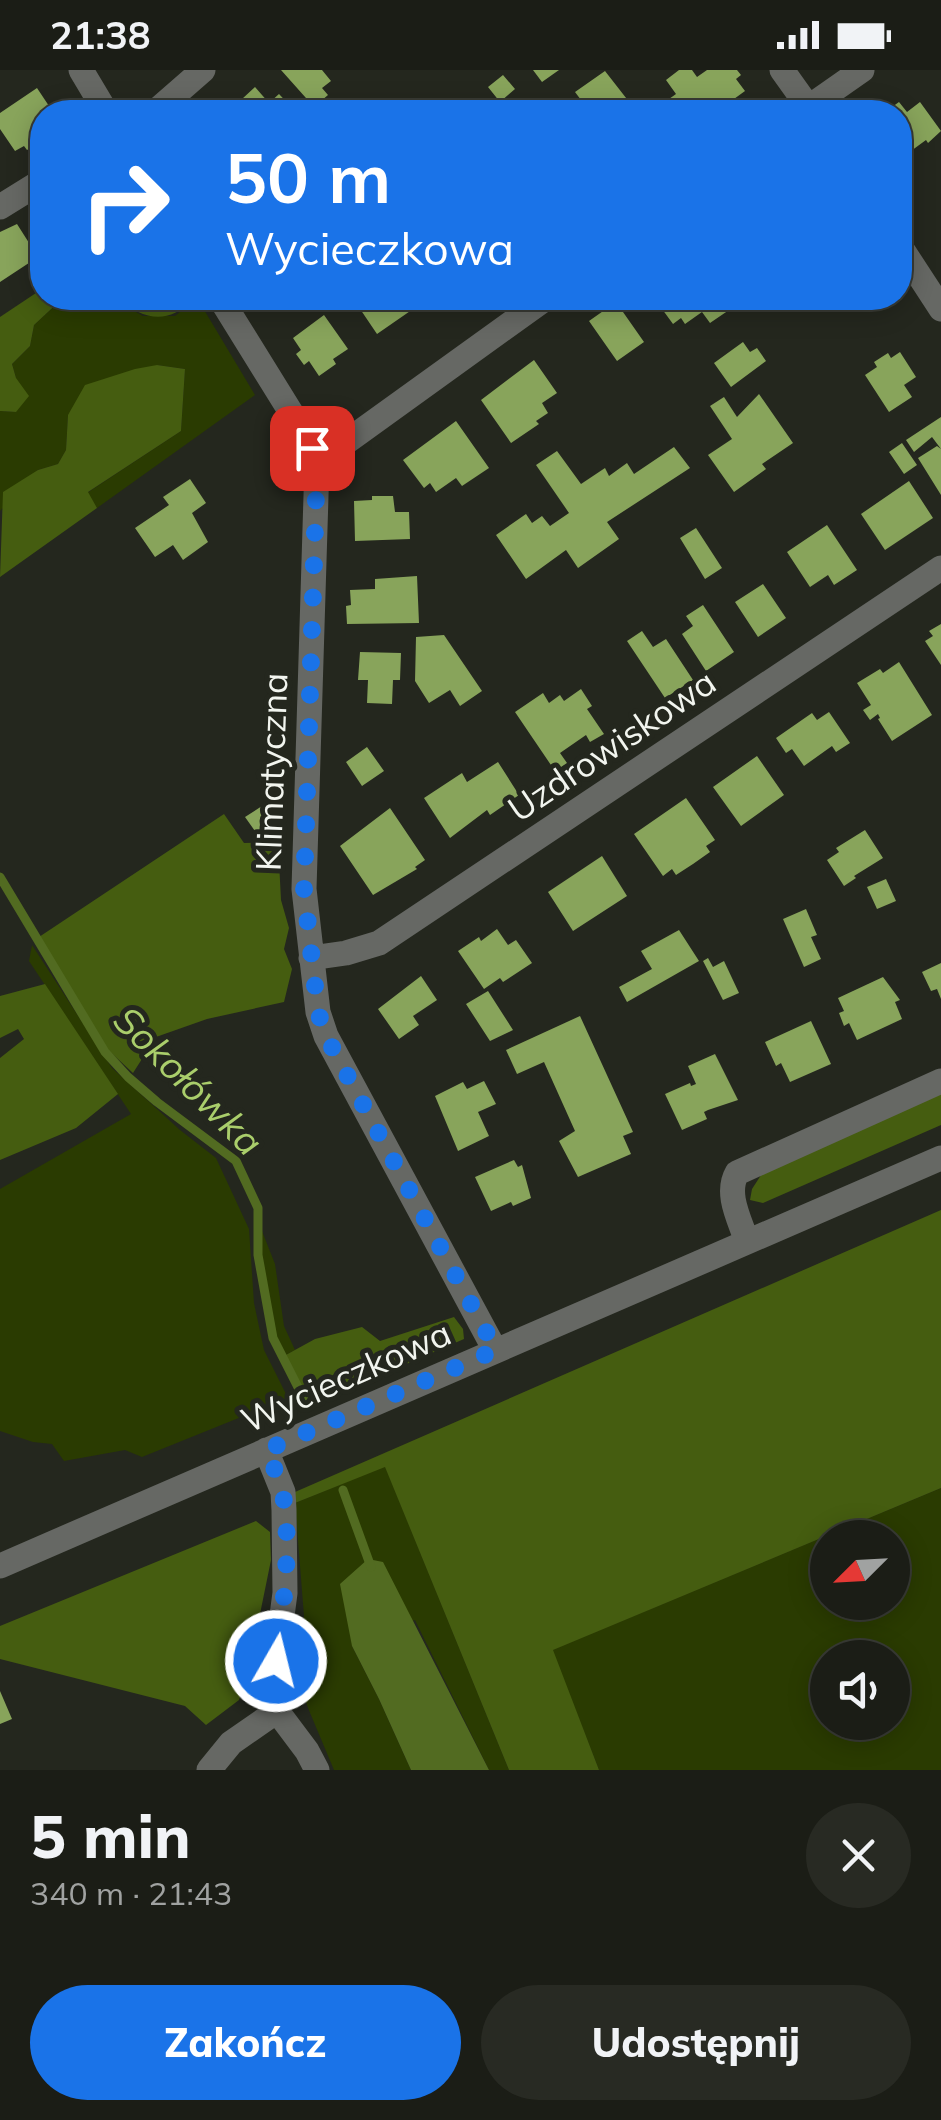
<!DOCTYPE html>
<html lang="pl">
<head>
<meta charset="utf-8">
<style>
	:root { --surface:#1b1d16; --page:#282a23; --text:#f1f3f6; --muted:#a0a2a1; --line:#393b35; --accent:#1a73e8 }
	body { margin:0; font-family:Mulish,sans-serif; background:var(--page); color:var(--text); height:100vh; display:flex; flex-direction:column; font-size:38px; white-space:nowrap }
	* { box-sizing:border-box; margin:0 }
	p { font-size:32px; color:var(--muted) }
	.icon { flex:none; width:55px; height:55px; fill:none; stroke:currentColor; stroke-width:2; stroke-linecap:round; stroke-linejoin:round }
	.map { position:relative; height:1700px; overflow:hidden }
	.sheet { display:flex; flex-direction:column; background:var(--surface); flex:1 }
	.sheet>* { flex:none }
	.banner { position:absolute; left:30px; top:30px; width:882px; height:210px; border-radius:40px; box-shadow:0 5px 25px #0003,0 0 0 2px var(--line); background:#1a73e8; color:#fff; overflow:hidden }
	.needle { width:65px; rotate:246deg }
	.controls { position:absolute; left:810px; top:1450px; display:grid; gap:20px }
	.controls a { display:grid; place-items:center; width:100px; height:100px; border-radius:50%; background:var(--surface); box-shadow:0 5px 25px #0003,0 0 0 2px var(--line); font-size:50px }
	.pin { position:absolute; display:grid; place-items:center; width:85px; height:85px; color:#fff; margin:-42px; border-radius:20px; box-shadow:0 5px 15px #0006 }
	.me { position:absolute; width:110px; margin:-55px; rotate:8deg; stroke-linejoin:round; filter:drop-shadow(0 0 8px #0008) }
	.turn { display:flex; align-items:center; gap:35px; height:210px; padding:0 30px; font-size:45px }
	.turn .icon { width:130px; height:130px; stroke-width:2.5 }
	.turn b { display:block; font-size:70px; line-height:85px }
	.round { display:grid; place-items:center; flex:none; width:105px; height:105px; border-radius:52px; background:var(--page) }
	.headline { display:flex; align-items:center; justify-content:space-between; height:170px; padding:0 30px }
	h1 { font-size:60px; font-weight:800; line-height:75px }
	.primary-button { display:flex; gap:20px; margin-top:auto; padding:20px 30px }
	.primary-button a { flex:1; height:115px; border-radius:60px; background:var(--accent); color:#fff; font-size:40px; font-weight:800; line-height:115px; text-align:center }
	.primary-button a+a { background:var(--page); color:var(--text) }
	.status { display:flex; justify-content:space-between; align-items:center; height:70px; padding:0 50px; background:var(--surface); direction:ltr }
	.status svg { height:28px; fill:currentColor }
	.map>svg:first-child { display:block }
	.green { fill:#2a3b01; fill-rule:evenodd }
	.forest { fill:#455d10 }
	.water { fill:#526b21 }
	.lines { fill:none; stroke-linecap:round; stroke-linejoin:round }
	.stream { stroke:#526b21; stroke-width:9 }
	.building { fill:#88a45b }
	.minor { stroke:#666864; stroke-width:25 }
	.route { stroke:#1a73e8; stroke-width:18; stroke-dasharray:0 32.4 }
	.labels { text-anchor:middle; stroke-width:10; stroke-linejoin:round; paint-order:stroke }
	.street-label { font-size:35px; fill:#f2f5ef; stroke:#24271e }
	.water-label { font-size:38px; font-style:italic; fill:#aace6b; stroke:#24271e }
</style>
</head>
<body>
<div class="status"><b>21:38</b><svg viewBox="0 0 49 12"><path d="M0 12V9h3v3zM5 12V6h3v6zM10 12V3h3v9zM15 12V0h3v12zM26 1h20v11H26zM47 4h2v5h-2z"/></svg></div>
<div class="map">
<svg width="941" height="1700" viewBox="0 0 941 1700">
	<rect width="100%" height="100%" fill="#24271e"/>
	<path class="green" d="M63,228h49l31,18h32l22,-18 58,97 -158,113 -10,-15 94,-62 4,-62 -28,-4 -89,50 -2,35 -8,14 -20,6 -38,41v-100l16,1v-34l-4,-14 18,-18 4,-21z
		M32,875l80,123 68,62 36,28 33,71 5,74 10,47 24,48 -146,59 -17,-7 -61,11 -12,-17 -19,-2 -33,-11v-242l131,-75 -102,-153z
		M260,1156l15,38 9,62 11,24 -11,6 -10,-24 -13,-81z
		M385,1396l124,304h-20l-74,-150 -63,26 27,53 32,71h-77l-26,-62 -12,-38 8,-54 -9,-113z
		M941,1418v282h-342l-47,-120zM828,1468h64v64h-64zM828,1588h64v64h-64z"/>
	<path class="forest" d="M42,219v9h21l-29,27 -4,21 -18,18 4,14 13,18 -13,16 -16,-1v-94z
		M112,228h85c-35,29 -48,21 -85,0z
		M157,295l28,4 -4,62 -93,61 9,16 -97,69 3,-85 35,-22 20,-6 8,-14 2,-35 17,-30 50,-16z
		M224,744l20,29 34,-1 3,58 8,28 -5,21 8,20 -8,33 -77,17 -51,18 -23,36 -27,-25 -67,-111z
		M45,914l73,110 -42,34 -76,32v-102l24,-19 -6,-10 -18,9v-42z
		M941,1017v38l-178,78 -13,-3 2,-11 11,-17z
		M941,1140v278l-388,162 46,120h-90l-124,-303 -90,36v-11z
		M454,1247l9,12 1,10 -152,66 -28,-49 31,-17 47,-12 18,14z
		M256,1451l14,11 1,28 -23,113 -9,27 -33,25 -21,-19 -185,-47v-33z"/>
	<path class="water" d="M368,1489l15,3 106,208h-78l-32,-71 -27,-53 -12,-62z"/>
	<g class="lines">
		<path class="stream" d="M0,807l105,175 23,25 29,25 79,59 22,47v47l15,83 32,63
			M343,1420l28,77"/>
	</g>
	<path class="building" d="M281,0h41l9,11 -9,7 6,7 -14,12z
		M533,0h26l-17,12z
		M679,0h13l5,7 10,-7h30l4,5 -5,4 9,12 -29,21h-37l-10,-13 7,-5 -10,-14z
		M605,1l32,41h-47l-15,-20z
		M503,5l12,14 -15,13 -12,-15z
		M255,17l14,16 10,-9 17,18h-60l-2,-2 10,-9 -2,-2z
		M37,18l16,24h-11v29l-15,9 -3,-4 -9,5 -15,-22v-16z
		M899,32l8,10 13,-10 21,29 -13,12 -2,-3 -26,19v-47h-15z
		M17,154l21,33 -38,25v-50z
		M358,228h71l-52,36 -23,-34z
		M654,228h71l7,10 -22,15 -8,-11 -17,12 -4,-6 -8,6z
		M837,228h33l-24,13z
		M616,232l28,40 -27,19 -28,-40z
		M324,245l24,34 -15,10 3,5 -17,12 -10,-15 -5,4 -8,-11 5,-4 -8,-12z
		M743,272l7,10 7,-4 9,13 -35,26 -17,-24z
		M900,282l16,25 -12,8 8,12 -23,15 -24,-37 12,-8 -3,-5 14,-9 3,5z
		M534,290l23,33 -15,10 6,10 -12,8 3,3 -28,19 -30,-43z
		M759,324l34,49 -31,21 4,5 -32,23 -26,-37 24,-16 -22,-33 14,-9 13,20z
		M941,347v78l-23,-37 19,-12 4,3 -9,-12 -18,15 -8,-12z
		M456,351l33,47 -27,18 -6,-8 -20,14 -6,-9 -6,5 -21,-28z
		M902,373l15,22 -13,9 -15,-22z
		M674,377l16,21 -83,54 12,17 -41,29 -12,-18 -40,29 -30,-44 30,-21 6,9 10,-7 8,10 19,-13 -33,-48 21,-14 24,33 24,-16 4,8 18,-13 7,11z
		M190,409l16,24 -14,10 16,29 -25,18 -10,-15 -18,12 -20,-29 34,-23 -6,-8z
		M909,411l24,37 -48,32 -24,-36z
		M372,426h21l2,16h14l1,27 -55,2 -1,-40 18,-1z
		M827,455l30,45 -23,15 -6,-10 -18,12 -23,-35z
		M696,458l26,40 -17,11 -25,-41z
		M417,506l2,47 -72,1 -1,-18 5,-1 -1,-15 25,-1v-10z
		M763,514l23,34 -28,19 -23,-35z
		M703,535l31,47 -28,19 -24,-37 11,-8 -7,-10z
		M941,554v41l-16,-24 8,-5 -4,-5z
		M642,561l11,16 13,-8 27,41 -28,18 -38,-57z
		M444,565l38,56 -22,15 -10,-16 -21,13 -14,-22 1,-44z
		M360,582l41,1 -1,27h-7l-1,24 -25,-1 1,-23h-10z
		M899,592l33,53 -40,26 -14,-22 2,-1 -2,-4 -8,6 -7,-10 8,-5 -14,-22 23,-14 3,4z
		M581,619l11,17 -5,3 17,25 -14,8 -4,-7 -26,18 7,10 -12,8 -40,-59 28,-19 6,10 11,-8 4,6z
		M829,642l21,31 -14,9 -4,-6 -28,20 -12,-17 -6,4 -10,-15 36,-25 5,7z
		M367,677l17,24 -22,15 -16,-24z
		M757,686l27,39 -43,31 -28,-39z
		M498,692l21,33 -29,20 -3,-5 -37,28 -26,-40 38,-25 5,9z
		M686,728l29,42 -9,6 4,6 -17,12 -17,11 -4,-6 -9,7 -29,-42z
		M262,736l12,17 -17,11 -12,-17z
		M390,738l35,52 -10,7 2,2 -44,26 -33,-49z
		M865,760l18,28 -29,18 2,2 -12,8 -17,-26 12,-8 -3,-4z
		M602,786l25,40 -54,35 -25,-39z
		M886,809l10,22 -19,8 -10,-22z
		M806,839l11,26 -6,2 10,22 -17,8 -21,-48z
		M497,859l11,16 8,-5 16,23 -29,19 -3,-4 -16,11 -26,-38 21,-14 2,4z
		M679,860l20,31 -72,41 -8,-15 33,-18 -11,-18z
		M708,888l5,9 11,-6 15,32 -16,7 -20,-39z
		M941,893v36l-4,-10 -6,2 -9,-19z
		M421,906l16,24 -24,16 6,9 -20,14 -21,-30z
		M883,907l17,23 -5,2 7,17 -45,21 -8,-17 -5,3 -5,-13 5,-2 -6,-13z
		M488,921l25,39 -23,11 -24,-37z
		M580,946l53,116 -10,4 8,18 -53,23 -19,-36 16,-10 -31,-69 -27,12 -11,-24z
		M811,951l20,43 -41,18 -9,-19 -5,3 -11,-24z
		M715,984l23,46 -30,10 -4,2 3,7 -25,11 -17,-36 25,-11 1,3 5,-2 -8,-18z
		M484,1011l12,23 -18,8 11,24 -31,15 -23,-55 28,-14 4,7z
		M514,1090l4,7 4,-2 9,33 -18,8 -2,-4 -20,9 -16,-34z
		M0,1621l12,28 -12,5z"/>
	<g class="lines">
		<path class="minor" d="M81,0l25,42
			M782,0l30,42
			M155,42l48,-42
			M802,42l60,-42
			M0,137l42,-26
			M900,176l41,63
			M220,228l85,137 12,28 -13,426 14,123 8,24 169,314
			M317,393l229,-165
			M311,888l35,-5 33,-10 562,-375
			M747,1172c-7,-22 -22,-48 -10,-69l204,-92
			M266,1380l17,42 1,18 1,83 -9,68 1,50 30,40 10,19
			M0,1496l941,-408
			M209,1700l22,-27 46,-32"/>
	</g>
	<g class="lines">
		<path class="route" d="M276,1591c7,-52 16,-114 7,-166 -2,-15 -11,-30 -17,-45l230,-100 -170,-314 -8,-24 -14,-122 13,-427 -5,-15"/>
	</g>
	<g class="labels">
		<g class="street-label">
			<text transform="translate(612 676) rotate(-34)" y="12">Uzdrowiskowa</text>
			<text transform="translate(272 702) rotate(-88)" y="12">Klimatyczna</text>
			<text transform="translate(346 1307) rotate(-24)" y="12">Wycieczkowa</text>
		</g>
		<g class="water-label">
			<text transform="translate(188 1011) rotate(45)" y="13">Sokołówka</text>
		</g>
	</g>
</svg>
<div class="controls">
<a><svg class="needle" viewBox="-14 -14 28 28"><path d="M0-13l5 13h-10z" fill="#e53935"/><path d="M0 13l5-13h-10z" fill="#a0a2a1"/></svg></a>
<a><svg class="icon" aria-label="sound" viewBox="0 0 24 24"><path d="M4 9h4l5-4v14l-5-4H4zM17 9q2 3 0 6"/></svg></a>
</div>
<div class="pin" style="left:312px;top:378px;background:#d93025"><svg class="icon" aria-label="arrive" viewBox="0 0 24 24"><path d="M6 21V4h12l-3 4 3 4H6"/></svg></div>
<svg class="me" style="left:276px;top:1591px" viewBox="-20 -20 40 40"><circle r="17" fill="#1a73e8" stroke="#fff" stroke-width="3"/><path d="M0-11L8 9 0 5-8 9z" fill="#fff"/></svg>
<div class="banner">
<div class="turn"><svg class="icon" aria-label="right" viewBox="0 0 24 24"><path d="M7 20v-9h11M14 6l5 5-5 5"/></svg><div><b>50 m</b>Wycieczkowa</div></div>
</div>
</div>
<section class="sheet">
<div class="headline"><div><h1>5 min</h1><p>340 m · 21:43</p></div><a class="round"><svg class="icon" aria-label="close" viewBox="0 0 24 24"><path d="M6 6l12 12M18 6L6 18"/></svg></a></div>
<div class="primary-button"><a>Zakończ</a><a>Udostępnij</a></div>
</section>
</body>
</html>
